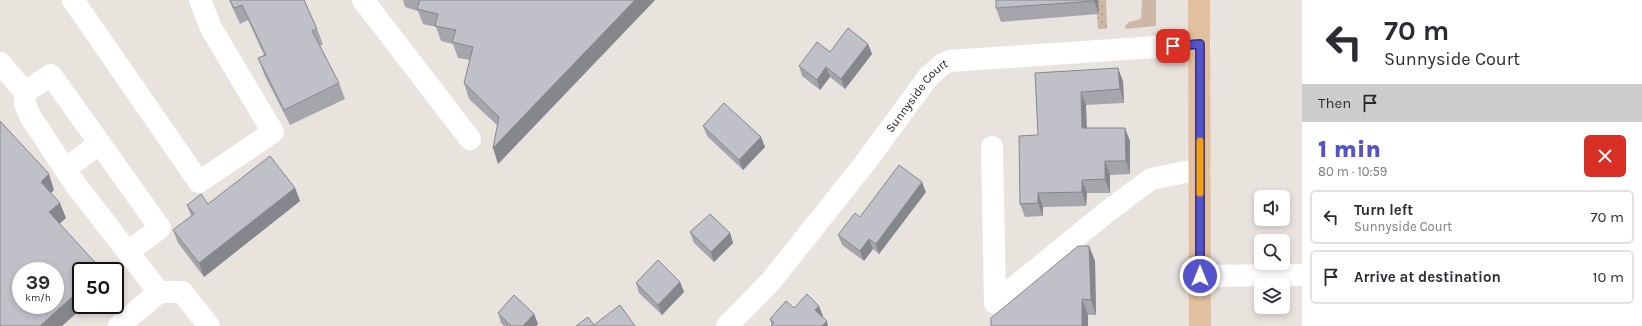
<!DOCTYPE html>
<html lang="en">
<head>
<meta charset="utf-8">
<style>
	:root { --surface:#fff; --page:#f7f7f7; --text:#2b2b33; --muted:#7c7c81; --line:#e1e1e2; --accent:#5553ca }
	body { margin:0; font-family:Karla,sans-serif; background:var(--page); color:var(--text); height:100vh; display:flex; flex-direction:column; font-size:15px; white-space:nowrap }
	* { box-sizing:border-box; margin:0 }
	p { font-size:13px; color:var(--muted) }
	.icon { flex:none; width:22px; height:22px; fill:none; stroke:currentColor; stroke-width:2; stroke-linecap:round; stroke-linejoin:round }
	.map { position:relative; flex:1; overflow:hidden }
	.side { display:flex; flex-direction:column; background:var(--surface); width:340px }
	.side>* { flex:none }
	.hud { background:#fff; color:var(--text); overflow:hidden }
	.tools { position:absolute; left:1254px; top:190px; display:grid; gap:8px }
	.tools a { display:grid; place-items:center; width:36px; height:36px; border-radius:6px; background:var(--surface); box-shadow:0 2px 6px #0003; font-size:20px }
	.speed { position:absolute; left:12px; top:262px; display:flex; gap:8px; font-size:20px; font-weight:700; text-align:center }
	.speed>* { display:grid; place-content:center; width:52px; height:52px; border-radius:50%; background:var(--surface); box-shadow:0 2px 6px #0003; line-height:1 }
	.speed small { font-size:10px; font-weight:400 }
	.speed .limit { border:2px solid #111; border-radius:6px; background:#fff; color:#111 }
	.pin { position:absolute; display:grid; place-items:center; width:34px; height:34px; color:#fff; margin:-17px; border-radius:8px; box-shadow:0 2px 6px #0006 }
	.me { position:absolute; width:44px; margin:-22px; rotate:0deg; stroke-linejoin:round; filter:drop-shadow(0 0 3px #0008) }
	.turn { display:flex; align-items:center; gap:14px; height:84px; padding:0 16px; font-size:18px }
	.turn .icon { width:52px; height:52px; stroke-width:2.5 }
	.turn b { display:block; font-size:28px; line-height:34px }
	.then { display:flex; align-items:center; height:38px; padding:0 16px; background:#0003; gap:8px; font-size:15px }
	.round { display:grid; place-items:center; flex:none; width:42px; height:42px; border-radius:6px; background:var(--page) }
	.headline { display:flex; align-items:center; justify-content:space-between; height:68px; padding:0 16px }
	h1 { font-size:24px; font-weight:800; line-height:30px; color:var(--accent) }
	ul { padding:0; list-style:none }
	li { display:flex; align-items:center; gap:12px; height:54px; margin:0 8px 6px; padding:0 8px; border:2px solid var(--line); border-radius:6px }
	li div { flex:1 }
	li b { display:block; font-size:15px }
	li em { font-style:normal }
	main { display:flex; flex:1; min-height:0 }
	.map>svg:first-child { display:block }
	.green { fill:#ccb8a5 }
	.garden { fill:url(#garden-dots) }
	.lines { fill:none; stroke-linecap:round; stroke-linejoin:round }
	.minor { stroke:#fff; stroke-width:22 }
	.major { stroke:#e2c09e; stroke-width:22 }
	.wall { fill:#a5a6ac }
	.shaded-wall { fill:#86878c }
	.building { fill:#c0c1c8; stroke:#86878c; fill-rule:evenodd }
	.route-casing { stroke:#373683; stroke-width:10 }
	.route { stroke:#5553ca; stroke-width:7 }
	.slow { stroke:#f59e0b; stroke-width:7 }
	.labels { text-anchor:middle; stroke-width:3; stroke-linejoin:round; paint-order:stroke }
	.street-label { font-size:12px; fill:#292725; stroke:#f6f0eb }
</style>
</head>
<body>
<main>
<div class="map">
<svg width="1302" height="326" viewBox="0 0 1302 326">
	<defs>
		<pattern id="garden-dots" width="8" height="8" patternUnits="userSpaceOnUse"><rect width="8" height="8" fill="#ccb8a5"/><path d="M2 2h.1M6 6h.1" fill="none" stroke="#af9e8e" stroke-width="1.8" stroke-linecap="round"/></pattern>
	</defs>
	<rect width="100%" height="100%" fill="#e9e3de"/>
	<path class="green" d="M1142,0h14v26l-31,3v-3l4,-4 12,-3z"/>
	<path class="garden" d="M1096,0h10l1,29h-9z"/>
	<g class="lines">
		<g class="minor">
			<path d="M73,0l126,182 74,-50 -62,-104 -11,-28"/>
			<path d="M363,0l107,139"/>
			<path d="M0,63l25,29v12l5,12 45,68 84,108"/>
			<path d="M25,92l26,-17 109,153 -32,24"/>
			<path d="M992,147l3,156 113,-92 43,-32 49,-10"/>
			<path d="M65,169l34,-25"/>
			<path d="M1200,276l102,-1"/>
			<path d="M119,326l40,-34h23l27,34"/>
			<path id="s1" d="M727,326l44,-45 94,-118 64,-87 14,-12 7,-3 250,-17"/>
		</g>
		<path class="major" d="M1199,0l1,326"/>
	</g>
	<path class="wall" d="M229,0h75l13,29 6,15 -3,2 19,37 6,16 -55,26 -26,-51 -6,-16 6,-3 -16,-35 -8,4z
		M403,0h252l-157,164 -1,-39 -28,-26 -5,-16 6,-23 -12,-2 -5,-14 -12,-3 -5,-14 -13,-3 -5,-13 -13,-4z
		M1098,0l1,14 -98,8 -5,-14z
		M868,44l4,10 -27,35 -15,-12 -10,13 -18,-14 -3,-10 31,-14z
		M1035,73l88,8 1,22 -38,2 1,23 43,13v33l-20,1v18h-23l-1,13 -43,1v9l-18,1 -5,-13 18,-69z
		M703,126l58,11 4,10 -22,23 -36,-34z
		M295,188l5,13 -96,76 -26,-34 -5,-13 18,-14 -4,-11 21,-1z
		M926,192l-47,62 -6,-5 -9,12 -22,-16 -4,-10z
		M690,232l40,1 3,10 -19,19 -20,-19z
		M1089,246l6,15 1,54h-8v11h-97z
		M680,282l4,10 -22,23 -23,-22 -3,-10z
		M498,313l36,1 4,10 -2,2h-32l-3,-3z
		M823,316l-51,10 -2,-7z"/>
	<path class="shaded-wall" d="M635,0h20l-157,164 -5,-16z
		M1094,0h4l1,14 -5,-13z
		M868,44l4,10 -27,35 -4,-10z
		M826,67l4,10 -10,13 -3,-10z
		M1118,68l5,13 1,22 -4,-14z
		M1081,92l5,13 1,37 -5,-14z
		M1125,128l5,13v33l-4,-13z
		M761,137l4,10 -22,23 -4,-10z
		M1105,161l5,14v18l-5,-14z
		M49,174l5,16 -7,7 -6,-15z
		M1082,180l5,13 -1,13 -4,-14z
		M922,182l4,10 -47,62 -3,-10z
		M295,188l5,13 -96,76 -5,-14z
		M1038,193l5,14v9l-5,-13z
		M60,203l6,15 -11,10 -6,-16z
		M730,233l3,10 -19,19 -3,-10z
		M869,239l4,10 -9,12 -4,-10z
		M1089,246l6,15 1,54 -5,-15z
		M680,282l4,10 -22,23 -4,-10z
		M81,289v16h5l-24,21h-22z
		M1082,299l6,16v11h-6z
		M819,306l4,10 -4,4 -4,-10z
		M534,314l4,10 -2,2h-13z
		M827,321l1,5h-6z"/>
	<path class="building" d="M230,0h74l13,29 -5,2 27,52 -55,27 -26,-52 8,-3 -24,-50 -8,3z
		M420,0h215l-142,148 6,-31 -35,-34 9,-36 -21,-5 4,-12 -21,-4 3,-12 -21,-5z
		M996,0h98v1l-98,7z
		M848,28l20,16 -27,35 -15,-12 -9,13 -18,-14 18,-24 13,10z
		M1118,68l2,21 -39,3 1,36h43l1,33h-21v18l-23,1v12l-44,1v10l-18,1 -1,-68 19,-1 -3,-62z
		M724,103l37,34 -22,23 -36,-34z
		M0,121l49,53 -8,8 19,21 -11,9 53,58 -1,1h-20v18l-41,37h-40zM21,271h34v34h-34z
		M270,156l25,32 -96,75 -26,-33 21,-16 -7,-9 14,-11 7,10z
		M899,165l23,17 -46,62 -7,-5 -9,12 -22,-16 17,-22 5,4z
		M710,214l20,19 -19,19 -21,-20z
		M1078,246h11l2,54 -9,-1v27h-91v-8z
		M658,260l22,22 -22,23 -22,-22z
		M807,294l12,12 -4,4 12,11 -5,5h-51l3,-3 -4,-4 16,-18 8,7z
		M514,295l20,19 -11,12h-12l-13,-13z
		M620,305l15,21h-59l12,-9 6,8z"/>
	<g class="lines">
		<g class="route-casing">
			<path id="route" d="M1173,46l27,-2v232"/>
		</g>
		<use href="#route" class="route"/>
		<path class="slow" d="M1200,193v-52"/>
	</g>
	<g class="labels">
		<g class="street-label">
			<text dy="4" stroke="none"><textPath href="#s1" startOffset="299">Sunnyside Court</textPath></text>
		</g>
	</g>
</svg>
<div class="tools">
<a><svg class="icon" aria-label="sound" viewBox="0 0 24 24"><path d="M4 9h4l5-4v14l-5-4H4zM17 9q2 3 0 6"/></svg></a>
<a><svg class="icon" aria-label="search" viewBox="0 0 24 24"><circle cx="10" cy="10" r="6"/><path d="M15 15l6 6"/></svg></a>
<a><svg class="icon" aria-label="layers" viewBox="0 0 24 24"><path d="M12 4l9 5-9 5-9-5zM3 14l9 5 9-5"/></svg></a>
</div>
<div class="speed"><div>39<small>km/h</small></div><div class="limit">50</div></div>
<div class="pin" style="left:1173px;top:46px;background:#d93025"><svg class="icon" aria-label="arrive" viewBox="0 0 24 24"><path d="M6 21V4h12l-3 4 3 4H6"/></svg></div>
<svg class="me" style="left:1200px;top:276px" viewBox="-20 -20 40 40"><circle r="17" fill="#5553ca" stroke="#fff" stroke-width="3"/><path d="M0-11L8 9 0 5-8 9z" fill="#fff"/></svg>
</div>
<section class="side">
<div class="hud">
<div class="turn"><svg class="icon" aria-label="left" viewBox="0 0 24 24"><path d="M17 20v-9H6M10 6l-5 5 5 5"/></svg><div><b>70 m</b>Sunnyside Court</div></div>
<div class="then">Then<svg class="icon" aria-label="arrive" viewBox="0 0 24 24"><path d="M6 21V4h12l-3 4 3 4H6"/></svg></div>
</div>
<div class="headline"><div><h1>1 min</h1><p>80 m · 10:59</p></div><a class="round" style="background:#d93025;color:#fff"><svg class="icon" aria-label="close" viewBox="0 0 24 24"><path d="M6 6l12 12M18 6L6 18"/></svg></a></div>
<ul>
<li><svg class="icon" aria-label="left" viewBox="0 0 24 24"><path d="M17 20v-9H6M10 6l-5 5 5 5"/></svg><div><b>Turn left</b><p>Sunnyside Court</p></div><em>70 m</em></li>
<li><svg class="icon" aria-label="arrive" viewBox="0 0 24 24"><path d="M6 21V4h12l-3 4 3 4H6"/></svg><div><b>Arrive at destination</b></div><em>10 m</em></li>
</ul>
</section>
</main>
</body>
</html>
